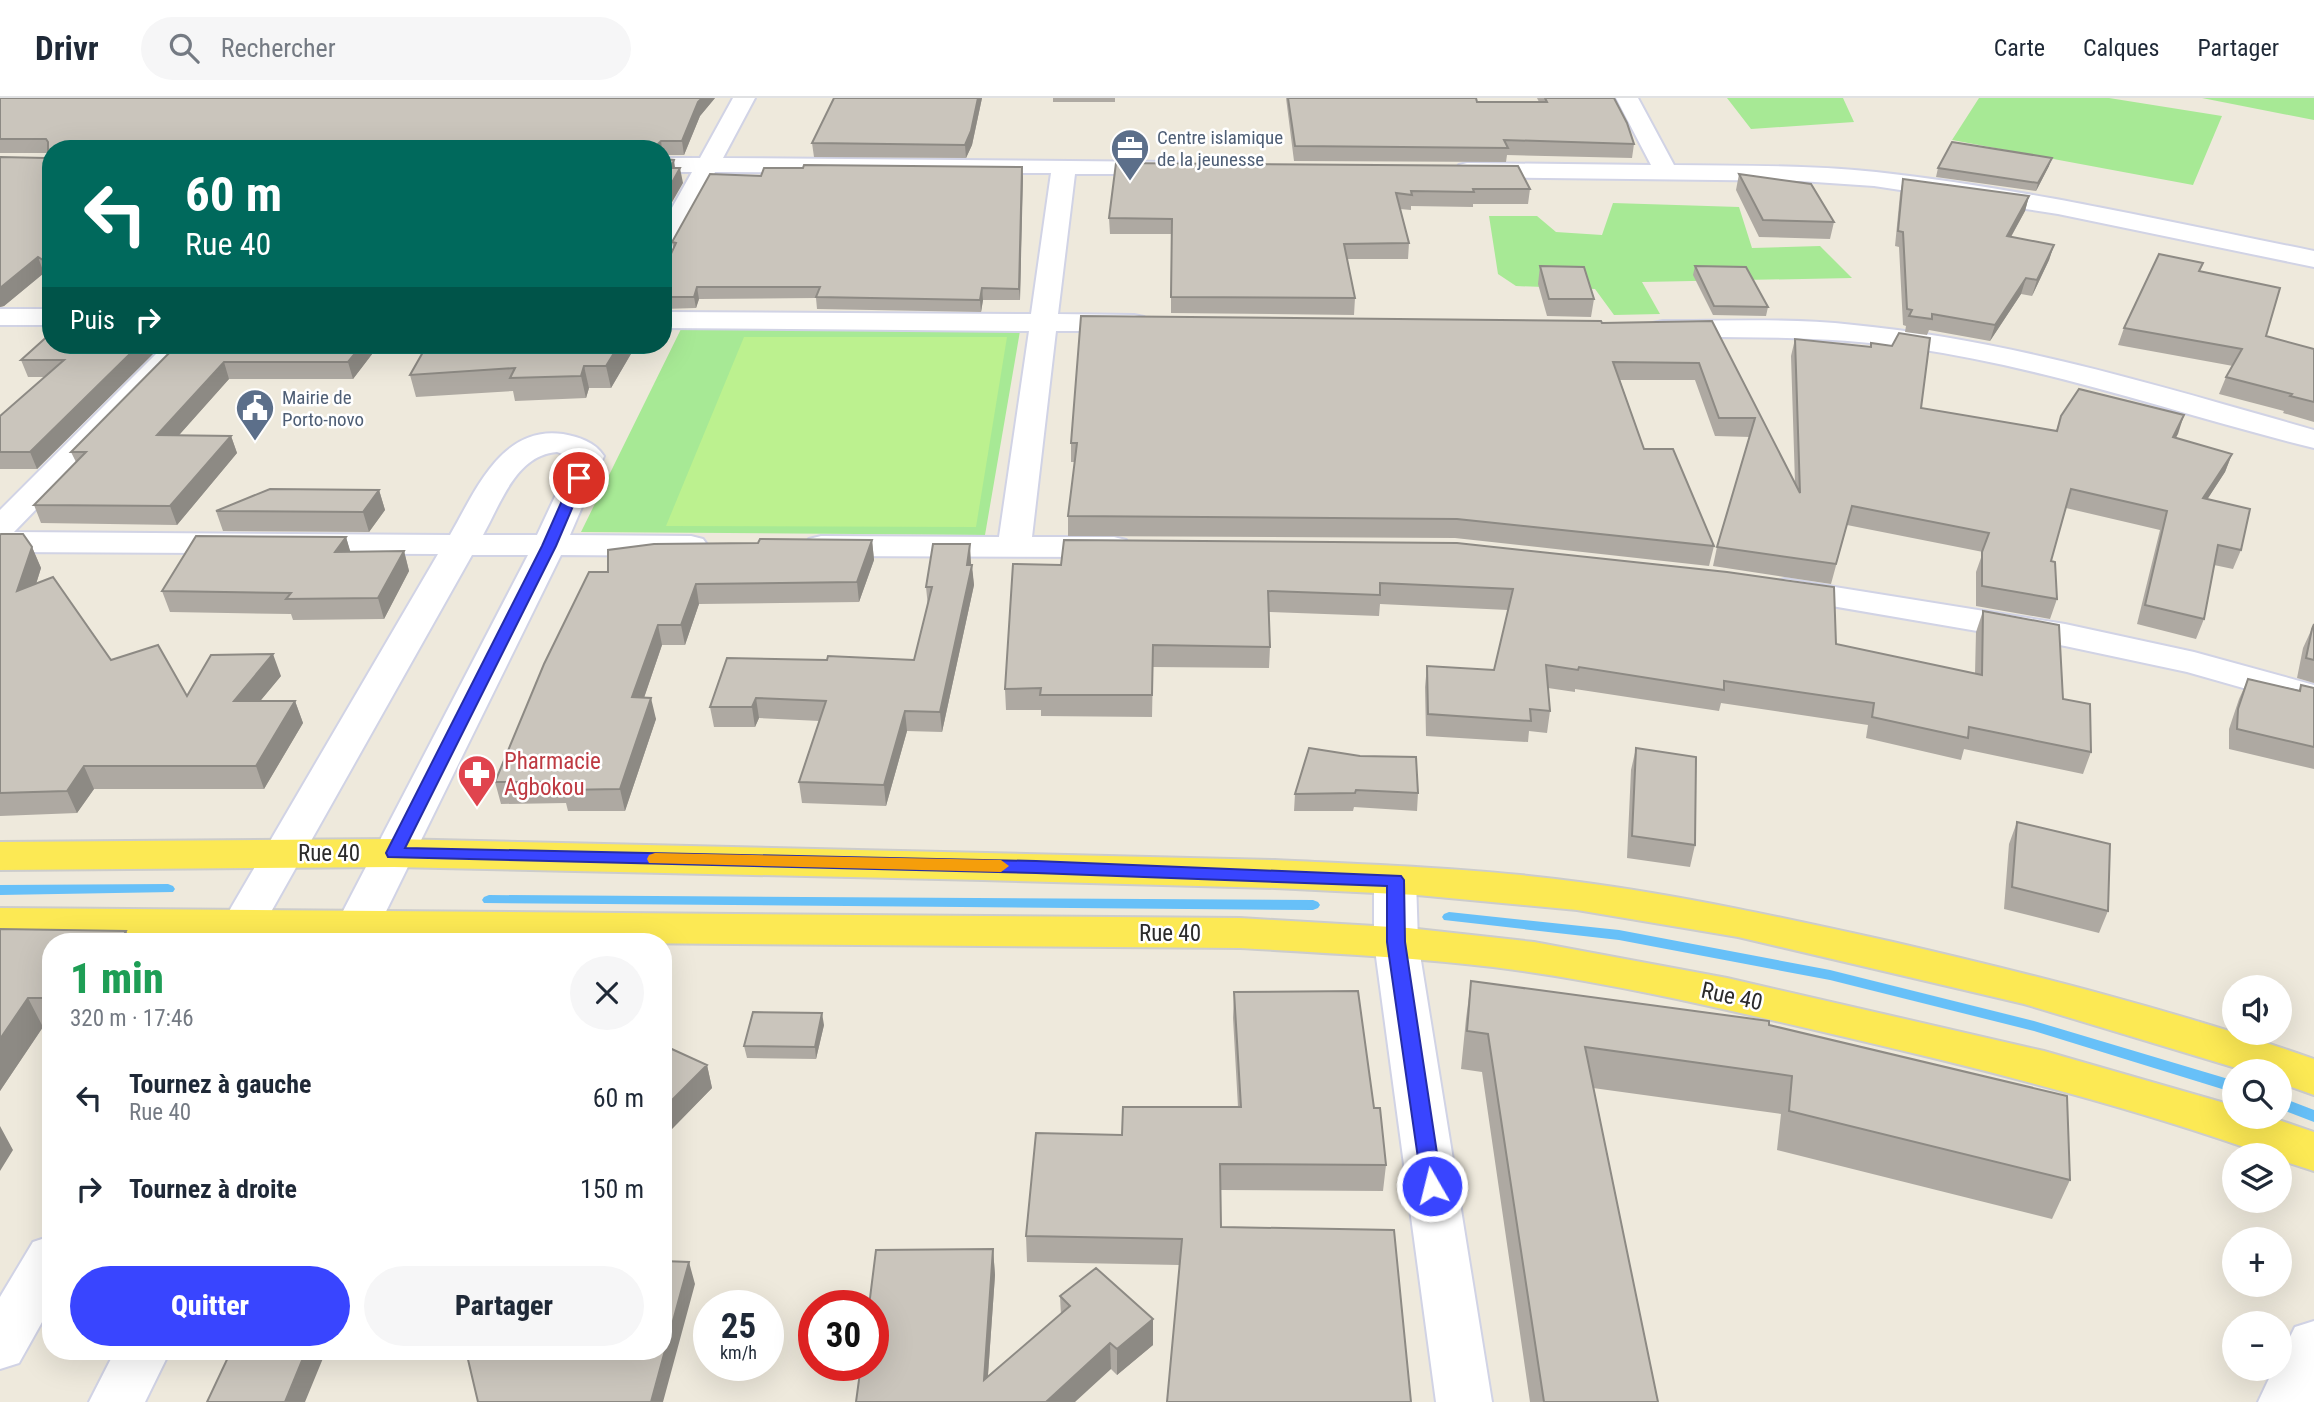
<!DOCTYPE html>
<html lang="fr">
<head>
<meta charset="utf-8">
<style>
	:root { --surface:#fff; --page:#f6f6f7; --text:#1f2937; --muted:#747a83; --line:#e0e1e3; --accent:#3945ff }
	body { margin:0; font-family:"Roboto Condensed",sans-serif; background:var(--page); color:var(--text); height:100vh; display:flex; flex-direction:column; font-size:26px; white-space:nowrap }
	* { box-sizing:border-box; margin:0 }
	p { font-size:23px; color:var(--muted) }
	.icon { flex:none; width:38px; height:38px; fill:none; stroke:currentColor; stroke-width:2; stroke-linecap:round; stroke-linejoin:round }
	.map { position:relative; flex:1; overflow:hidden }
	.side { position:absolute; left:42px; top:835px; width:630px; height:427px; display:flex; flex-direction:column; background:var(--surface); border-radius:28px; box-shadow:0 7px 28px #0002 }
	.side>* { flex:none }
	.top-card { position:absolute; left:42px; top:42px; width:630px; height:214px; border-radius:28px; box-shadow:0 7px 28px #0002; background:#00695c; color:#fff; overflow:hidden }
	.controls { position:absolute; left:2222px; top:877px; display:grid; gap:14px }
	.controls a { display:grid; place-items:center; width:70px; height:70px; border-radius:50%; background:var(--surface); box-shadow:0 7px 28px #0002; font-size:35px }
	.speed { position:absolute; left:693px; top:1192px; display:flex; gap:14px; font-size:35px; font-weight:700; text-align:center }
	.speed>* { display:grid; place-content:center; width:91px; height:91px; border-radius:50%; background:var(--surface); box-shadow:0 7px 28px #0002; line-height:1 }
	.speed small { font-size:18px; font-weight:400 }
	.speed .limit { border:10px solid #d22; background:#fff; color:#111 }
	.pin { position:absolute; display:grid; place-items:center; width:60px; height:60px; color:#fff; margin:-30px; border:4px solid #fff; border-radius:50%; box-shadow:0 2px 7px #0007 }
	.me { position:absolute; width:77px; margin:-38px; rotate:352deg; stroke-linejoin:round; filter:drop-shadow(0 0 5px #0008) }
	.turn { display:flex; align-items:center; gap:24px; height:147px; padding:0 28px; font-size:32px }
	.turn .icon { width:91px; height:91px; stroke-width:2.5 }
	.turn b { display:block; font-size:49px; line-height:60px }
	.then { display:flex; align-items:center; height:66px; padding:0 28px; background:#0003; gap:14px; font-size:26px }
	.round { display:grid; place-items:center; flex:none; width:74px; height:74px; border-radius:37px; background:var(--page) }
	.overview { display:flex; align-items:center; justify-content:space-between; height:119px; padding:0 28px }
	h1 { font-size:42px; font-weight:800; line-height:52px; color:#1e9e55 }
	.action { display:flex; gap:14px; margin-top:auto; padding:14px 28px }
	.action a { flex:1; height:80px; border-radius:42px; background:var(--accent); color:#fff; font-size:28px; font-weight:800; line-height:80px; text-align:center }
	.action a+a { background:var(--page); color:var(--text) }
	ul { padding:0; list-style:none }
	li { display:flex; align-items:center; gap:21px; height:91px; padding:0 28px }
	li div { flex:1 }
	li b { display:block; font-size:26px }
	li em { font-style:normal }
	header { display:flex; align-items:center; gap:42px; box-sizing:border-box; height:98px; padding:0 35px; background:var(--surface); border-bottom:2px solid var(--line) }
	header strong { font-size:33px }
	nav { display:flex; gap:38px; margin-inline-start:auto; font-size:24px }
	.search { width:490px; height:63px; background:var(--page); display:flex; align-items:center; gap:18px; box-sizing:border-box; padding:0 24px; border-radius:38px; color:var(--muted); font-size:26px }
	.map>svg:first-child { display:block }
	.green { fill:#a7e995 }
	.pitch { fill:#bcf18f }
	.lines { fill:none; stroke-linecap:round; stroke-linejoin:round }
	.stream { fill:#67c0f8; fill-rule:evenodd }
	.minor-casing { stroke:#d1d3e5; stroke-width:4 }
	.major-casing { stroke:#ccc; stroke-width:4 }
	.minor { fill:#fff; fill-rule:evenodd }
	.major { fill:#fce954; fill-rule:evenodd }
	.wall { fill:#aea9a2 }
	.shaded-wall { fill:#8d8a84 }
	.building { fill:#cac5bc; stroke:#8d8a84; stroke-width:2 }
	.route { fill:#3945ff; stroke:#252da6; stroke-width:2 }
	.slow { fill:#f59e0b }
	.labels { text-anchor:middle; stroke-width:5; stroke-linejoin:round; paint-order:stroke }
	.far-service-label { font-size:19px; fill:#4e5e75; stroke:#fff; text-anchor:start }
	.health-label { font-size:23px; fill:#be3a42; stroke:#fff; text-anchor:start }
	.street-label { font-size:23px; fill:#2b2b2b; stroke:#fff }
</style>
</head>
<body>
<header>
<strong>Drivr</strong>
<div class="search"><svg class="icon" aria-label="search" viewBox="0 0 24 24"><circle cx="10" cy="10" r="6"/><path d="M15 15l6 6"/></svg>Rechercher</div>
<nav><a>Carte</a><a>Calques</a><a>Partager</a></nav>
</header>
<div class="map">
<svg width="2314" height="1304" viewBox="0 0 2314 1304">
	<rect width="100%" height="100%" fill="#eee9dc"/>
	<path class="green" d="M1727,0h116l11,24 -103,7z
		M1979,0h130l113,18 -29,69 -241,-45z
		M2202,0h112v22z
		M1613,105l126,4 13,41 68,-2 32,32 -210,4 18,32 -46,1 -19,-26 -79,-3 -18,-12 -9,-58h48l19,16 46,3z
		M681,231l339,2 -35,204 -404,-3z"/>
	<path class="pitch" d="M744,239h263l-31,190 -310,-1z"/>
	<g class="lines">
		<path class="stream" d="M168,786l5,2 2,3 -2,3 -173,3v-10z
			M489,797l824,5 5,2 2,3 -2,3 -5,2 -829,-7 -2,-3 2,-3z
			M1449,814l170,18 211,40 204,51 201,60v12l-201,-62 -204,-51 -211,-40 -175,-20 -2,-3 2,-3z
			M2280,999l34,13v12l-34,-13z"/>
		<g class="minor-casing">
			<path id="minor" d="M733,0h22l-32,60 454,4 4,5 -4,5 -8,2h-94l-17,140 76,1 10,2 4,6 -4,6 -10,2h-78l-24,206h82l12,3 5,7 -5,7 -12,3 -293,-1 -12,-3 -5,-7 5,-7 12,-3 178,1 30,-206 -366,-3v-16l368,2 20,-141 -336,-1 -39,75 -4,5 -9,3v-31l29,-52h-29v-14h37z
				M1616,0h22l36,67c67,1 135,0 202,7 147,16 293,50 438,79v16l-256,-53 -184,-28 -74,-5 -333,-4 -8,-2 -4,-5 4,-5 8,-2 184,2z
				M0,211h51v16h-51z
				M1663,223c64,0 128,-3 191,4 157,15 309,62 460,105v18c-134,-33 -264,-80 -402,-100 -83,-12 -165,-11 -249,-11l-10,-2 -4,-6 4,-6z
				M165,247h30l-181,187 436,3c25,-43 51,-110 113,-101 16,3 32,8 41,22l-34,79 121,1 12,3 5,7 -5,7 -12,3 -130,-1 -190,387h-44l201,-387h-56l-218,387h-43l227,-388 -438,-2v-42zM557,354l16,6 -36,77h-54c18,-32 33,-80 74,-83z
				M1785,481l280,45 129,28 120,33v23l-127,-36 -122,-26 -292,-50 -5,-7 5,-7z
				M1395,768l15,4 6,10 2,62 74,460h-56l-62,-460v-62l6,-10z
				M51,1138v70l-32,57 -19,6v-72l33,-55z
				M2314,1223v81h-56l16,-34h6v-11l15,-30z
				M115,1253h55l-25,51h-56z"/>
		</g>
		<g class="major-casing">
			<path id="major" d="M394,741l881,21c101,5 203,8 304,22 106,14 210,37 314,60 142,33 284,69 421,117v36l-34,-12v-12h-34l-222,-67 -286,-67 -161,-27 -160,-15 -142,-7 -292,-8 -589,-13 -394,3v-28z
				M0,810l1240,10 168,10 126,14 193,36 317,73 191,55v10h32l47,16v39l-34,-11v-5h-13c-138,-49 -280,-85 -422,-118 -117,-27 -233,-55 -352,-70 -84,-10 -169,-14 -253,-19l-1240,-10z"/>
		</g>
		<use href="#minor" class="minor"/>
		<use href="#major" class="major"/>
	</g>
	<path class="wall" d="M0,0h715l-15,18 -16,39h-21v-6h-612v128l-7,-4 -40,33 -4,1v-150l46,1 2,-3v-2h-48z
		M834,0h148l-10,47 -6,13 -152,-1 -2,-14z
		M1053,0h62v4h-62z
		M1286,0h190l1,4h62l-2,-4h77l20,46 -2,14 -125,-3 -1,7 -212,-1z
		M1116,65l414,26 -2,15h-55v3l-62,-1v4l-11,-1 9,34 -1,16h-61l8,39 -1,17 -183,-2v-79h-61l-1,-16z
		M2049,68l-13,25 -100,-14 2,-9z
		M1022,69l-2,133h-37l-2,12 -164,-3 -1,-11 -117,1 -3,9 -33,1v-38l10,-22 -1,-7 89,-66z
		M1739,76l95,48 -4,17 -71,-2 -23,-47z
		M1903,81l126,17 -4,15 -14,26 43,8 -5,15 -17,36 -11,-2 -31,47 -61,-11 -2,5 -22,-3 1,-6 -3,-1 -4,-78 -4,-1 5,-52z
		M1540,168l54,33 -3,18 -44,-1 -9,-32z
		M1695,168l73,41 -2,9 -53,-1 -20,-40z
		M2200,173l66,65 48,13v73l-31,-9 1,-2 -65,-17 7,-17 7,-11 -115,-21 6,-17z
		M1712,223l83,162 -4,-127 4,-17 126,69 135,23 5,-15 123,-1 -9,23 57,16 -7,18 -18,27 34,51 -8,19 -19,-4 -10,54 -8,20 -59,-15 23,-94 -94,-22 -15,53 6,38 -7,20 -74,-13v-34l7,-20 -136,-27 -16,59 -118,-18 4,-19 33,-110 -35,-1 -20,-56h-75l24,69 70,97 -5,20 -254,-28 -387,-2v-20l7,-54h-4v-19l531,-120z
		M51,247h111l-125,124h-37v-53l45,-39h-17l-7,-17z
		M177,247h202l-26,34h-124l-50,56 52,1 6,17 -60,72 -136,-2 -7,-18 42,-43 -5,-10z
		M635,249l-24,41h-22l-3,10 -71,3 -2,-10 -97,6 -6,-22z
		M379,392l6,20 -16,22 -146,-1 -7,-20z
		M0,437l32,12 9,21 -5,16 75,76 76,36 94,-20 -21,25h35l8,22 -39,66h-170l-17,24 -77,3z
		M346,439l4,15 54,-1 5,20 -25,48 -91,1 -2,-6 -121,-2 -8,-21z
		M872,442l2,20 -15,42 -160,2 -14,41h-23l-18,53 12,21 -31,92h-57l-2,-8 -65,1 -6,-22 113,-210 150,-29z
		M1457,445l379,101 139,30 1,-42 7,-21 80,88 28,53 -8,22 -119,-25 -3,11 -95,-22 2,-13 -147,-22 -2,8 -144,-22v3l-27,-4 2,23 -3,22 -18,-2 -1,11 -102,-6 -1,-49 2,-21 67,4 14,-60 -128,-6 -1,12 -110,-4 1,35 -1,21 -116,-1 -1,50 -111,-1v-6h-35l-1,-21 56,-124z
		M971,465l3,22 -32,147 -35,-1 -21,75 -84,-3 -3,-21 21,-61 -61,-3 -4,9h-41l-4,-20 117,-47h87l14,-53 -2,-20z
		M2314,526v59l-17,-5 6,-30z
		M2248,581l51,11 2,-5 13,3v81l-85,-20v-20l10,-30z
		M1309,650l109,45 -1,18 -63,-4 -1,4h-59l1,-17z
		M1636,650l59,97 -5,22 -63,-9 4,-88z
		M2017,724l91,89 -9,22 -95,-24 5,-65z
		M0,831l51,13v85h-8l-43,64z
		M1471,883l298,44 301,155 -18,39 -275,-69 4,-36 -188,-26 65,314h-128l-48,-330 -21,-3 5,-50z
		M1234,894l140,116 12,57 -3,26 -163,-1 1,37 -42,38 -152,-3 -1,-26 96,-101 116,-28 -5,-89z
		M824,927l-8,34 -69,-1 -3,-12z
		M663,947l44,20 5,23 -42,43 -7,-3z
		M993,1151l2,26 -7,101 73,-61 -1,-19 93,23v26l-36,30 -6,-6 -255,33z"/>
	<path class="shaded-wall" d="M702,0h13l-15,18 -16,39 -2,-14 16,-39z
		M978,0h4l-10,47 -6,13 -1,-13z
		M661,43l1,8h-4v-5z
		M2052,60l-3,8 -13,25 2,-8z
		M674,62l2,15 4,-7 3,15 -20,35v-19l8,-31z
		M1022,69l1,10 -3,123 -1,-11z
		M2029,98l-4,15 -22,40 4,-15z
		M2054,147l-5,15 -17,36 5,-16z
		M38,159l6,16 -40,33 -4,1v-19z
		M2026,180l-5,16 -31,47 5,-16z
		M697,189l2,12 -3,9 -2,-11z
		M982,190l1,12 -2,12 -1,-12z
		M139,247h23l-125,124 -7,-17z
		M362,247h17l-26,34 -5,-17z
		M619,247h15l1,2 -24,41 -5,-22z
		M224,264l5,17 -65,73 -7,-17z
		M584,268l5,22 -3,10 -5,-22z
		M2184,317l-6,19 -12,22 7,-19z
		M231,338l6,17 -60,72 -7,-19z
		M2232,356l-7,18 -29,45 7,-19z
		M379,392l6,20 -16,22 -6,-20z
		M346,439l6,20 -17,-5z
		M872,442l2,20 -15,42 -2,-20z
		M970,446l1,19 -2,17 3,-15 2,20 -32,147 -2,-20 27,-147z
		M32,449l9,21 -14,45 -10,-22z
		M404,453l5,20 -25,48 -6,-21z
		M696,486l3,20 -14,41 -4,-20z
		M658,527l4,20 -25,73 -5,-21z
		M273,556l8,22 -39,47 -8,-22z
		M651,600l5,21 -31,92 -5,-22z
		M756,600l3,20 -4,9 -3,-20z
		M295,603l8,22 -39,66 -8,-23z
		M905,613l2,20 -21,75 -2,-21z
		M84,668l10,23 -17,24 -10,-22z
		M126,833l5,11h-11z
		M51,894v14l-4,-8z
		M28,900l15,29 -43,64v-52z
		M822,915l2,12 -8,34 -1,-12z
		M707,967l5,23 -42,43 -6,-23z
		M0,1028l13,24 -13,21z
		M663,1064l5,18 -5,5z
		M993,1151l2,26 -9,127 -2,-22z
		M689,1164l6,22 -32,118h-12z
		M1153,1221v26l-36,30v-26z
		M1110,1245l1,26 -36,33h-29z
		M306,1253h20l-21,51h-20z"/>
	<path class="building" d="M0,0h702l-4,4 -16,39h-21l-3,3v5h-607v116l-13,-8 -38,31v-131l46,1 2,-3v-13l-2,-3h-46z
		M834,0h144l-7,33 -6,14 -153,-2z
		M1288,0h188l1,4h70l-2,-4h69l13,25 7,21 -130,-4 4,8 -213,-2z
		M1952,44l100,16 -14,25 -100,-15z
		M663,61l11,1 -3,8h9l-17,31z
		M1116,65l402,3 12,23h-57l1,3 -63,-1 1,4 -16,-2 13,50 -65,1 11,54 -184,-1 1,-78 -63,-1z
		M804,67l218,2 -3,122 -37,-1 -2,12 -164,-3 4,-10h-123l-3,10h-31v-26l13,-28 -4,-1 38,-68 51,2 3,-8h39z
		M1739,76l72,10 23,38 -71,-2z
		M1903,81l126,17 -22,40 47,9 -17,35 -11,-2 -31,47 -63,-11v5l-23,-3 3,-6 -5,-1 -4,-77 -5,-1z
		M2159,156l44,9 -4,8 81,17 -14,48 48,13v53l-24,-6 2,-2 -66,-17 16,-28 -118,-21z
		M1540,168l44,1 10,32h-45z
		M1695,168l51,1 22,40 -54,-1z
		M1081,218l520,5 1,2 110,-2 88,172 -5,-154 76,8v-4l21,3 7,-13 31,5 -9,70 136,23 4,-15 18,-27 105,26 -11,22 59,17 -29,44 47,11 -9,41 -23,-5 -14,74 -59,-14 22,-94 -96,-22 -20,72 4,1 2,37 -75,-13v-34l7,-19 -137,-27 -16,58 -119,-17 38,-129h-36l-20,-55 -86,-1 31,87h29l41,97 -257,-27 -389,-3 9,-73h-6z
		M51,235v12h88l-109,107h-30v-36l64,-56h-43z
		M177,247h185l-14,17h-124l-67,73 74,1 -61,70 -136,-1 52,-53h-15z
		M427,247h192l-13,21h-22l-3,10 -71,2 5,-10 -105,7z
		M270,391l109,1 -16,22 -147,-1z
		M1,436h22l9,13 -15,44 36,-14 58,83 47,-15 29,51 24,-41 62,-1 -39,47h61l-39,65h-172l-17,25 -67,2v-258z
		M196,438l150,1 -11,15 69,-1 -26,47 -92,1 5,-6 -129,-2z
		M760,441l112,1 -15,42 -161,2 -15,41h-23l-26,72 19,1 -31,91 -58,1 4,-8h-71l49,-118 45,-92h19v-22l46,-6 104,-1z
		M1064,442l393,3 270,29 107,15 2,57 146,31 1,-64 76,14 4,74 27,5 1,48 -122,-25 -1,11 -96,-21 2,-14 -150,-22v9l-145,-23 -1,3 -32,-5 4,46 -20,-2 1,12 -103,-7 -1,-48 67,4 19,-81 -133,-6v12l-112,-4 2,56 -117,-2 -1,50h-112l1,-7 -36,1 8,-125 48,1z
		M933,446h37l-3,21h5l-32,147 -35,-1 -21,74 -85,-3 27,-81 -70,-3 -4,9h-42l17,-49 100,2 1,-4 86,4 18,-73h-6z
		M2314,526v36l-8,-2 6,-29z
		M2248,581l52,12 1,-6 13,3v59l-77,-18 1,-20z
		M1309,650l51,8 56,1 2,36 -62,-3 -1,3 -60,1z
		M1636,650l60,9 -1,88 -63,-9z
		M2017,724l93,22 -2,67 -96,-24z
		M0,831l126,2 -6,11h-69v50l-4,6h-19l-28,41z
		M1471,883l298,40v4l298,71 3,84 -281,-69 3,-35 -207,-29 73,355h-114l-56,-368 -21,-3z
		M1358,893l16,117h6l6,57 -166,-1 1,63 173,3 17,172h-244l15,-163 -156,-3 10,-103 86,2 1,-28h118l-7,-115z
		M753,914l69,1 -7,34 -71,-1z
		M663,947l44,20 -43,43h-1z
		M993,1151l-9,131 86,-74 -10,-10 36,-28 57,51 -36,30 -7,-6 -64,59h-190l5,-37h12v-59h-4l7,-56z
		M663,1163l26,1 -38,140h-173l-12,-51h197z
		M231,1253h75l-21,51h-78z"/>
	<path class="route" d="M579,376l6,4 -29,68 -151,302 631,13 365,15 3,4 1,62 37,244 -3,5 -7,3 -7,-3 -3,-5 -35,-244v-56l-351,-13 -648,-16 -2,-4 156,-307 30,-68z"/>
	<path class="slow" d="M655,755l346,7 8,6 -8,6 -352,-9 -2,-4 2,-4z"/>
	<defs>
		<g id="office-pin" transform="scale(2.0125)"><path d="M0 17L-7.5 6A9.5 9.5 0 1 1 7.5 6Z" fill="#5c6f8a" stroke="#fff"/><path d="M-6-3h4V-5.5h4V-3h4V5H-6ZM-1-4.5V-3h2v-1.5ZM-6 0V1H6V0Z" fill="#fff"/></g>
		<g id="civic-pin" transform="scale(2.0125)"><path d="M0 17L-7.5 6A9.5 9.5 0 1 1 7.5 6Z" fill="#5c6f8a" stroke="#fff"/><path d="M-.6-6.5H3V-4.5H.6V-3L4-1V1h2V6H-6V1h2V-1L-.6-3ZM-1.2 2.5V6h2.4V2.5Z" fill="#fff"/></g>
		<g id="pharmacy-pin" transform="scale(2.0125)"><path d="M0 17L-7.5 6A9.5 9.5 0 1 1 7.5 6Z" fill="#e0444e" stroke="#fff"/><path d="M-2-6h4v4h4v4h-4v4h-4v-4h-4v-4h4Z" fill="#fff"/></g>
	</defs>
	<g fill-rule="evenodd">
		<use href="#office-pin" x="1130" y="50"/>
		<use href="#civic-pin" x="255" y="310"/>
		<use href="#pharmacy-pin" x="477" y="676"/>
	</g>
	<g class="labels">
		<g class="far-service-label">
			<text x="1157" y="46">Centre islamique<tspan x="1157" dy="22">de la jeunesse</tspan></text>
			<text x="282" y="306">Mairie de<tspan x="282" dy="22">Porto-novo</tspan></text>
		</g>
		<g class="health-label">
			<text x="504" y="671">Pharmacie<tspan x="504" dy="26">Agbokou</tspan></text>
		</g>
		<g class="street-label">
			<text x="329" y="763">Rue 40</text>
			<text x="1170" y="843">Rue 40</text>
			<text transform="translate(1732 898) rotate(12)" y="8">Rue 40</text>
		</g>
	</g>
</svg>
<div class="controls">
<a><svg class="icon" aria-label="sound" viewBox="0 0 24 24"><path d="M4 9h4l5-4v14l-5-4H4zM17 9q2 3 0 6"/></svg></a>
<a><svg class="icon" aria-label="search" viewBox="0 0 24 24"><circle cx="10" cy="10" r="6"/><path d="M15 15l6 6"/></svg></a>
<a><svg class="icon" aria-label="layers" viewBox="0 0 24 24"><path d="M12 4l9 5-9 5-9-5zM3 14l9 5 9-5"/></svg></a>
<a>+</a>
<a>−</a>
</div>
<div class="speed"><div>25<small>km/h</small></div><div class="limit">30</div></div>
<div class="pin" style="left:579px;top:380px;background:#d93025"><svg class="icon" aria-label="arrive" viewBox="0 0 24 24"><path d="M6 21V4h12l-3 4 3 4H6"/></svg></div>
<svg class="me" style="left:1432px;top:1088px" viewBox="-20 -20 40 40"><circle r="17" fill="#3945ff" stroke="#fff" stroke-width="3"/><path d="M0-11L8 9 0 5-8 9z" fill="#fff"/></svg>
<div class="top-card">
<div class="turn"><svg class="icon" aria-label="left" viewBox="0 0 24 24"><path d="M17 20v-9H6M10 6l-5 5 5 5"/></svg><div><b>60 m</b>Rue 40</div></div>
<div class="then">Puis<svg class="icon" aria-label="right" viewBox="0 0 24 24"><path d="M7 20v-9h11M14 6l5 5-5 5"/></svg></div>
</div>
<section class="side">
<div class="overview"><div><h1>1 min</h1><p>320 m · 17:46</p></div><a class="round"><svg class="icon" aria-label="close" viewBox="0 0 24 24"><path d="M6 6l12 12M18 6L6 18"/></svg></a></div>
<ul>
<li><svg class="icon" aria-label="left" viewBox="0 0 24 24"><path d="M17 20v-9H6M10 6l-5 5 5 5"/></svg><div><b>Tournez à gauche</b><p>Rue 40</p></div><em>60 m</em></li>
<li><svg class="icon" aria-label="right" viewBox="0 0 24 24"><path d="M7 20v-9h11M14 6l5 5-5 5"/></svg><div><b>Tournez à droite</b></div><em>150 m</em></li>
</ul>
<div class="action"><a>Quitter</a><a>Partager</a></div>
</section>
</div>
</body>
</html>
